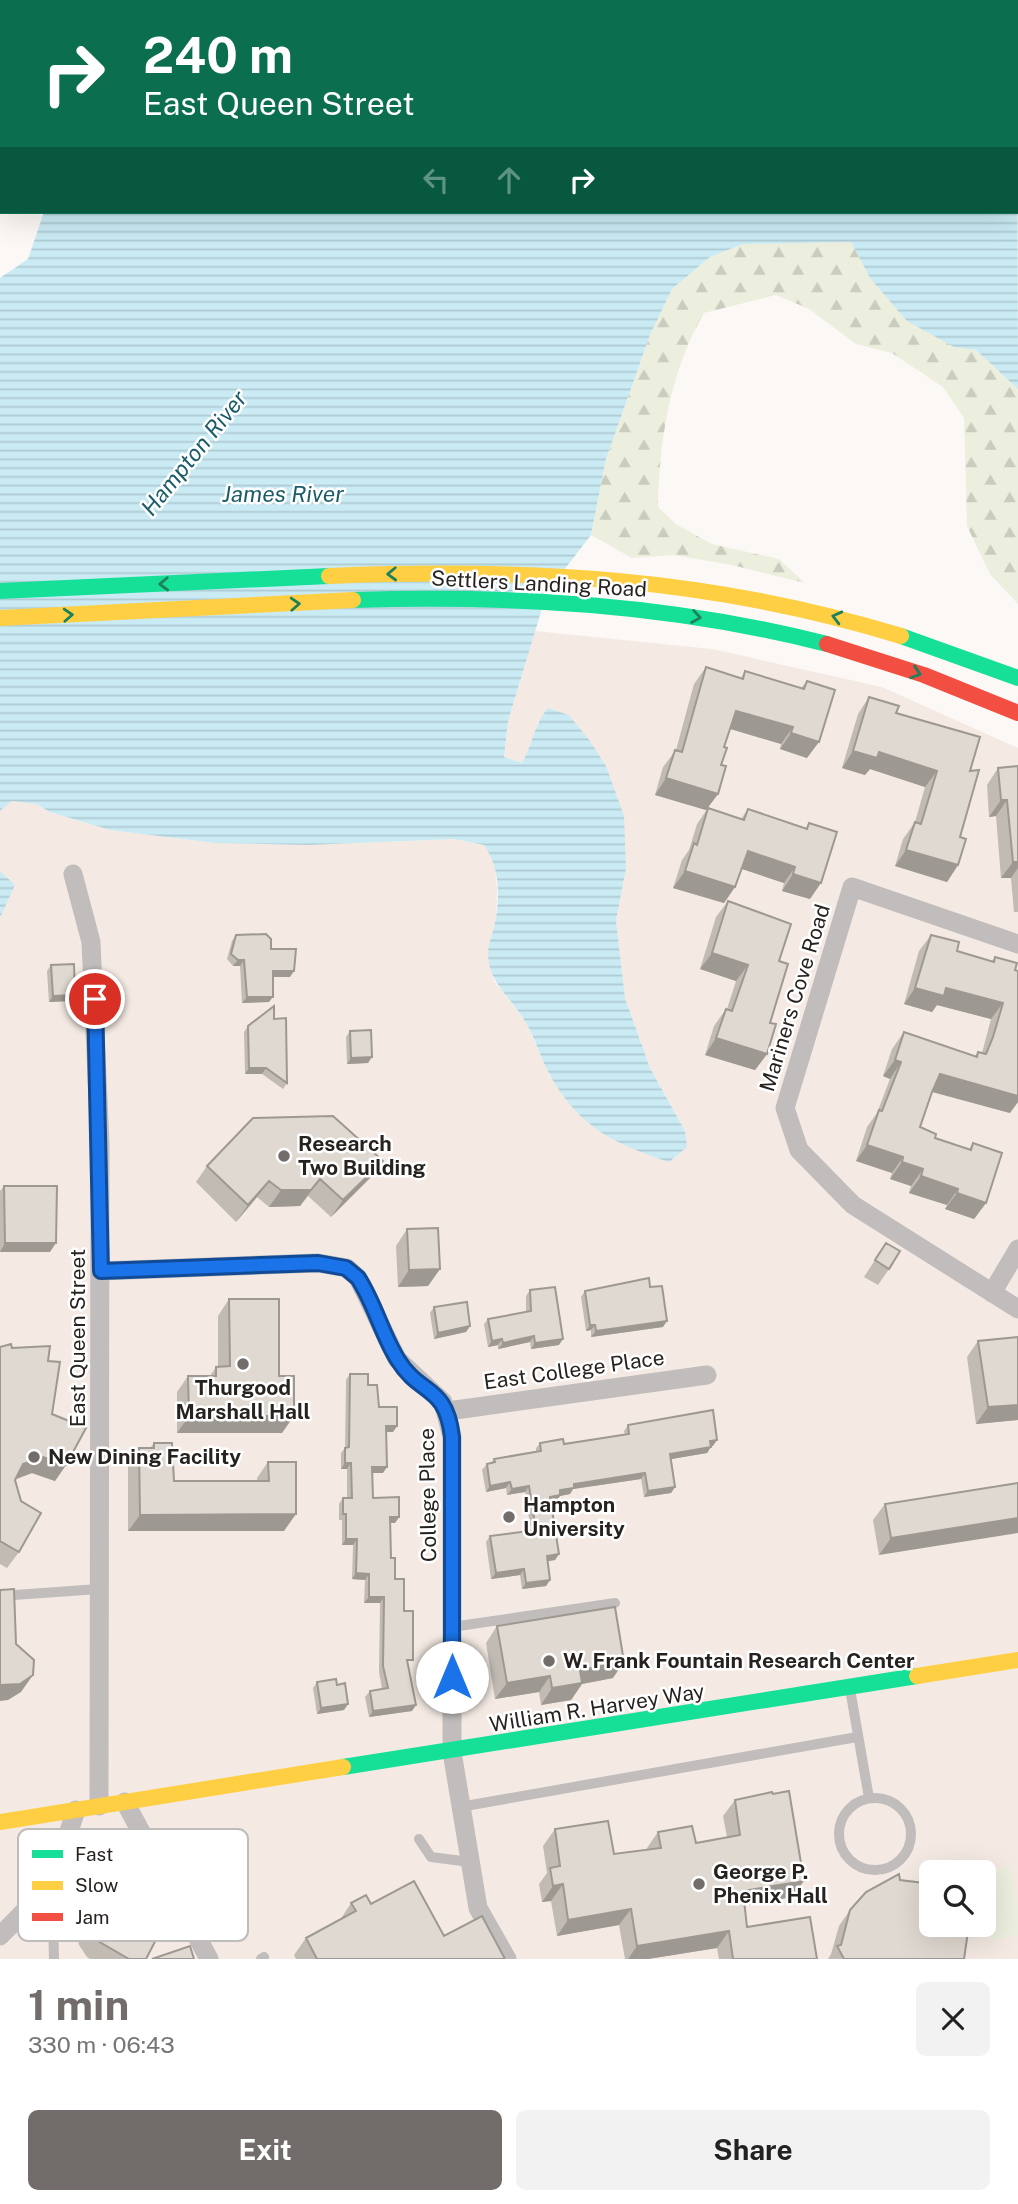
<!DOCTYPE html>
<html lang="en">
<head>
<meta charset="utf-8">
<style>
	:root { --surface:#fff; --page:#f2f2f2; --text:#222; --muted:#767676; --accent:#726d6a }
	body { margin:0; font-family:"Public Sans",sans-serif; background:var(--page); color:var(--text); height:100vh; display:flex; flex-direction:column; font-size:26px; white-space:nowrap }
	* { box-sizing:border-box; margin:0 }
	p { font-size:23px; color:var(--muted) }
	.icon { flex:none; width:38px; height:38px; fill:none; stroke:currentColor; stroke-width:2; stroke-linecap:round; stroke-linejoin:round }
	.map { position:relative; height:1959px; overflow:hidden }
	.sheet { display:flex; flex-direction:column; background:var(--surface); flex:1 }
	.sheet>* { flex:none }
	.hud { position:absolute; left:0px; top:0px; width:1018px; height:214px; box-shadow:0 7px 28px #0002; background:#0b6e4f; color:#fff; overflow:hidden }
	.tools { position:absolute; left:919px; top:1860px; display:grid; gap:14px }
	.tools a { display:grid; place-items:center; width:77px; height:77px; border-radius:10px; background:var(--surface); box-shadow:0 7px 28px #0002; font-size:35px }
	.pin { position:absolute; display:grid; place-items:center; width:60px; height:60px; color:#fff; margin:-30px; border:4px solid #fff; border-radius:50%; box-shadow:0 2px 7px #0007 }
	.me { position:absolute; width:77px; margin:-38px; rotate:0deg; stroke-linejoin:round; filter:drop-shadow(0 0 5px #0008) }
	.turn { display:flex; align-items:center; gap:24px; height:147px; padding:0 28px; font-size:32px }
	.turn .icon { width:91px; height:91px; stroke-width:2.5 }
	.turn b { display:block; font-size:49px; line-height:60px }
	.lanes { display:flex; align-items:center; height:66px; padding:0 28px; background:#0003; justify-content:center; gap:35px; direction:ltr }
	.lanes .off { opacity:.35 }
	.round { display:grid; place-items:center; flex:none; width:74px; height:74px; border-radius:10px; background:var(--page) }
	.overview { display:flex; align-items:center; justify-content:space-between; height:119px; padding:0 28px }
	h1 { font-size:42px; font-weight:700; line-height:52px; color:var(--accent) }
	.cta { display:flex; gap:14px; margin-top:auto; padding:14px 28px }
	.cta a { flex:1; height:80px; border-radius:10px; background:var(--accent); color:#fff; font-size:28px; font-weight:700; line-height:80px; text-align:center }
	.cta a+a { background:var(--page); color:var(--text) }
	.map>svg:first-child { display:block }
	.built { fill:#f4eae3; fill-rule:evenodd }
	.forest { fill:url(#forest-firs) }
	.green { fill:#ecefde }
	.water { fill:url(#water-rules) }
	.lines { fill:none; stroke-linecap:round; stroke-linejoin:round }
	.lane { stroke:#c0bdbc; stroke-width:10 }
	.street { stroke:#c0bdbc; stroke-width:19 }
	.fast { stroke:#16e098; stroke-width:16 }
	.slow { stroke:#ffcf43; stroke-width:16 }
	.jam { stroke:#f24e42; stroke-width:16 }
	.wall { fill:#c1bbb4 }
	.shaded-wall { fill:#9d9892 }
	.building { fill:#e0d9d1; stroke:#9d9892; stroke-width:2 }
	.oneway { stroke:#1e815c }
	.route-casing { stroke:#114b97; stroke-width:18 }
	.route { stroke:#1a73e8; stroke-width:12 }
	.poi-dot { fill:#726d6a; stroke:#fff; stroke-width:2.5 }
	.labels { text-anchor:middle; stroke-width:5; stroke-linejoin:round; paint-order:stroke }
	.street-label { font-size:21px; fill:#27221f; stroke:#fff }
	.poi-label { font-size:21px; font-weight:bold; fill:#27221f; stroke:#fff; text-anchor:start }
	.water-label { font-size:23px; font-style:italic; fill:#1a5c69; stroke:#fff }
	.key { fill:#fff; stroke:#bebdbc; stroke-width:2 }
	.key-label { font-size:19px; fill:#27221f }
</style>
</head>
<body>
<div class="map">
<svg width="1018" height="1959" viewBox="0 0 1018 1959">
	<defs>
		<pattern id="forest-firs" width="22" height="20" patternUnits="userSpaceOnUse" patternTransform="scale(1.75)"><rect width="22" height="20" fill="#ecefde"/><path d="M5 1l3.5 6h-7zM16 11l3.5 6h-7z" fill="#cacdbe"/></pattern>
		<pattern id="water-rules" width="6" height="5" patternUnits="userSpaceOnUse" patternTransform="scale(1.75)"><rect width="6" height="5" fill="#caebf4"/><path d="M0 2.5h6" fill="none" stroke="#aec9d1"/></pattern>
	</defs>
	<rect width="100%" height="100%" fill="#fcf8f5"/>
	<path class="built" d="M535,631l177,18 170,38 136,61v1211h-1018v-1041l15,-33 -15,-14v-60l10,-10 26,3 14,8 60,18 105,13 94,2 145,-6 30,6 10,14 3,30 -1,32 -8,32 6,28 32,41 24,55 135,54 -35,-63 -25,-70 -9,-78 10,-51 -20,-103 -37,-51 -31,6 -5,23 -11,19 -18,-6 4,-36zM931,1872h53v53h-53z"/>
	<path class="forest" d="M851,242l19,36 84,69 22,3 42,39v215l-28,-30 -23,-48 -3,-108 -21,-31 -51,-34 -36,-9 -47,-35 -33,-14 -72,18c-34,58 -45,128 -46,194l19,18 35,19 67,15 26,24 -73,-18 -59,-10 -41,3 -41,-23 15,-76 44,-124 22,-46 38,-32 33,-13z"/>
	<path class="green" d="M1010,1866l8,43v26l-26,5 -8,-44v-24h-5z"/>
	<path class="water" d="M31,0h755l1,2h-756z
		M1017,20l1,369 -42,-39 -22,-3 -47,-26 -37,-43 -19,-36 -108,2 -33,13 -38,32 -22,46 -44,124 -15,76 -44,57 -39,129 -4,36 18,6c11,-19 12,-39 26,-55l21,7 21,26 16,25 18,50 2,53 -10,51 9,78 25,70 35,63 2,16 -18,15c-54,-18 -89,-34 -118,-85 -10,-17 -15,-37 -25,-54 -13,-24 -37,-38 -38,-69 0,-10 5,-21 7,-31 5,-26 5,-56 -11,-78l-30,-6 -145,6 -94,-2 -105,-13 -60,-18 -14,-8 -25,-3 -11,10v-533l28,-19 16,-47h973z
		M0,871l15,14 -15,33z"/>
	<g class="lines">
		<path class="lane" d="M0,1596l99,-7
			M452,1627l163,-24
			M850,1689l19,109
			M839 1834a36 36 0 1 1 72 0a36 36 0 1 1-72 0Z
			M460,1807l397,-70
			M419,1839l12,18 39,5
			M52,1884l2,75
			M261,1959l3,-2"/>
		<path class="street" d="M73,874l18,68 9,202 -1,662
			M1018,944l-166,-57 -67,221 14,42 54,55 165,104
			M101,1271l217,-8 29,5 11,10 39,81 46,43 9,35v315l26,156 29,51
			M992,1293l26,-44
			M448,1411l259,-36
			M125,1802l84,157
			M0,1936l52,-53 24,-73"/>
		<path class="fast" d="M0,591l329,-15
			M353,600c160,-5 317,4 474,44
			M901,636l117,42
			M343,1767l574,-91"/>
		<path class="slow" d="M329,576c200,-8 380,1 572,60
			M0,618l353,-18
			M917,1676l101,-16
			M0,1822l343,-55"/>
		<path class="jam" d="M827,644l97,31 94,38"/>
	</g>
	<path class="wall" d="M706,667l35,11 4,-7 56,17 6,-7v77l-27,-9 1,-5 -51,-15 -6,18 -6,47 -12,16 -51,-15 8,-28 13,-17 18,-66z
		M869,697l27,16 74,58 -10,66 -2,28 -11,17 -52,-16 8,-27 12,-17 10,-35 -55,-18 -5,6 -23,-7 16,-54z
		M1018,766v146h-4l-3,-34h-10l-5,-62 -7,1 -2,-32 11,-17z
		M708,808l33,11 7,-10 57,20 4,-6 1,76 -28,-8 2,-8 -42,-14 -7,18 -11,16 -51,-15 9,-28 7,-10 8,-26z
		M728,901l51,60 -12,93 -12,16 -50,-15 9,-29 12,-17h1l9,-28 -36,-12 16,-52z
		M236,935l35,14 19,28h-17l-4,25 -27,1 -2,-37h-7l-6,-7 5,-18z
		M931,935l26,16 35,10 3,-4 20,13 -5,143 -78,-21 -12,35 15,11 34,11 4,-6 13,60 -12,16 -29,-10 2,-4 -38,-12 2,-7 -21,-7 2,-6 -36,-12 11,-34 10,-14 13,-34 -7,-3 9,-27 12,-17 71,24 3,-4 4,1 9,-34 -54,-14 -5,7 -28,-8 15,-53z
		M51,965l20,36 -22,1 -2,-31z
		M274,1019l13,64 -4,6 -21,-15h-17l-1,-42 4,-6z
		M350,1031l18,32 -21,1 -1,-27z
		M383,1161l-12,16 -40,40 -23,-21 -8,10 -31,1 -12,-10 -21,25 -40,-40 11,-16z
		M4,1186l46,66h-50v-61z
		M407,1229l33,40 -12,17 -30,1 -2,-41z
		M886,1243l3,26 -11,16 -14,-8z
		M650,1287l13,40 -72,10v-7l-5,1 -5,-34 4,-6z
		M530,1290l29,55 -28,4 -1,-7 -32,7v-4l-10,2 -4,-23 4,-5 38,-7v-16z
		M229,1299l50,77 3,57h-105v-41l11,-16h22l6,-9h2v-51z
		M434,1307l36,19 -4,6 -32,7 -4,-26z
		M1018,1337v87v-4l-42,4 -9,-67 11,-16z
		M0,1347l12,1 36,13 4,53 14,51 -11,16 -23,-8 -16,6 3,73 -12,16 -7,-4z
		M350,1374l18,11 11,22 18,19 -4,6h-7l-3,41h-10v25l26,19 -4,6h-5l1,35 4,21 9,32 4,55 8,39 -4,6 -43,6 -4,-20 5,-6 12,-2 -3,-17 1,-69h-16l1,-23 -13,-1 1,-34h-11v-25h-3v-16l4,-6h4v-29h-6v-16l4,-5 1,-68z
		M628,1425l85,21h-2l-4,7 -36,6 4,28 -4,6 -27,4 -3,-18 -68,10 -3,5 -10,2 -4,5 -5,1 8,52 -4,6 -8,1 3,19 -4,6 -24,3 -2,-14 -29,4 -5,-37 4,-6 41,-5 -6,-39 -18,3 -1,-7 -20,4 -4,-22 5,-6 4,-1 3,-4 42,-8v-3l4,-5 24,1 61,-9 -1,-4z
		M154,1443l20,38h83v-3l11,-16 16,69h-156v-67l11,-16h11z
		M1018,1483l-139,72 -6,-35 12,-16z
		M497,1626l116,52 -31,6 -11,16 -30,5 -2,-13 -44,7 -9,-56z
		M317,1682l20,3 11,19 -4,6 -27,4 -4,-26z
		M735,1800l57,97 -47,8 2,22 70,32h-98l-2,-11 -69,11h-23l-6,-34 -62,11 -6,-35 -9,1 -3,-18 8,-11 -4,-27 12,-17 59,25 33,-4v-2l11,-16 38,11 31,-6 -4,-21z
		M95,1875l51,84h-56l-3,-2 -8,-12 -3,-14 5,-18 9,-13 -6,-9z
		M900,1880l64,79h-136l3,-5 8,-28 11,-16z
		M351,1903l20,1 73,32 61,23h-209l-2,-4 12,-17 34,-18z"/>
	<path class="shaded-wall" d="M736,711l57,16 -12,17 -57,-17z
		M791,733l28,9 -12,16 -27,-9z
		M853,751l26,1 58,19 -12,16 -55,-18 -5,6 -23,-7z
		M666,778l52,16 -12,16 -51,-15z
		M1001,800h6l-11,16 -7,1z
		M906,850l52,15 -11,17 -52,-16z
		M748,851l47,16 -11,16 -48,-16z
		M1013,862h5v6l-7,10h-10z
		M685,871l50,16 -11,16 -51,-15z
		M793,874l28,9 -11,16 -28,-8z
		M712,953l36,12 -12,16 -36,-12z
		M238,960h6l-4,6h-7z
		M273,971h21l-4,6h-22z
		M915,988h31l57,15 -12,16 -54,-14 -5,7 -28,-8z
		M75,995l-4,6 -22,1 4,-6z
		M247,997h26l-4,5 -27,1z
		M716,1038l51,16 -12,16 -50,-15z
		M372,1057l-4,6 -21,1 4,-6z
		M895,1060l6,2 -11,17 -7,-3z
		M249,1068h17l-4,6h-17z
		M940,1074l78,22v6l-8,11 -81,-22z
		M867,1145l36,12 -11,16 -36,-12z
		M383,1161l-12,16 -40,40 12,-17z
		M902,1162l21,7 -12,17 -21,-7z
		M921,1176l37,13 -11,16 -38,-12z
		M320,1179l-20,27 -31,1 12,-17z
		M269,1181l-12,16 -21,25 12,-17z
		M957,1193l29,10 -12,16 -29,-10z
		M5,1243h51l-6,9h-50z
		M440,1269l-12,17 -30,1 11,-17z
		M667,1321l-4,6 -72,10 5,-6z
		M590,1325h5l-4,5 -5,1z
		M470,1326l-4,6 -32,7 4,-6z
		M534,1336l-4,6 -32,7 5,-6z
		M502,1339l-4,6 -10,2 4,-6z
		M563,1339l-4,6 -28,4 4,-6z
		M1018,1405v15l-42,4 12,-17z
		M189,1416h105l-12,17h-105z
		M386,1426h11l-4,6h-11z
		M717,1440l-4,6 -7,1 4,-6z
		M711,1447l-4,6 -41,7 4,-6z
		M43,1457l23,8 -11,16 -23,-8 -21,8 12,-17z
		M345,1463h6l-4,6h-6z
		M372,1467h15l-4,6h-15z
		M645,1473l-4,6 -68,10 -3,5 -10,2 -4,5 -10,2 4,-6 10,-7 14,-6z
		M510,1482l-4,6 -20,4 4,-6z
		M529,1486l-4,6 -18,3 5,-6z
		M675,1487l-4,6 -27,4 4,-6z
		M296,1514l-12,17h-156l12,-16z
		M390,1517h9l-4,6h-9z
		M1018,1518v15l-139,22 12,-17z
		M346,1539h11l-4,6h-11z
		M559,1554l-4,6 -12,2 4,-6z
		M524,1569l-4,6 -29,4 5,-6z
		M356,1573l13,1 -4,6 -13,-1z
		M550,1580l-4,6 -24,3 4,-6z
		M369,1597h15l-4,6h-16z
		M624,1662l-11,16 -31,6 -11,16 -30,5 11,-17 28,-18z
		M33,1675l-12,17 -13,8 -8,1v-16z
		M550,1676l-11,16 -44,7 12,-16z
		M348,1704l-4,6 -27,4 4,-6z
		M416,1705l-4,6 -43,6 4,-6z
		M804,1881l-12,16 -61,11 12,-17z
		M563,1884l-12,17 -9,1 11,-16z
		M631,1909l-12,16 -62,11 11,-16z
		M729,1931l-12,17 -69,11h-20l9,-13z"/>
	<path class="building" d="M706,667l37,12 2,-8 59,18 3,-8 28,9 -16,52 -28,-9 2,-6 -57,-16 -12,36 3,1 -6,17 5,1 -8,28 -52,-16 9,-28 7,2z
		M869,697l30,9 -3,7 84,24 -10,34 9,-1 -19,67 6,2 -8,26 -52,-15 9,-28 6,2 16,-53 -58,-19 -2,6 -24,-7z
		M1018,766v96h-5l-6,-62h-6l-3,-32z
		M708,808l36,12 4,-11 59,20 2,-6 28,9 -16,51 -28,-9 2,-7 -47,-16 -13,36 -50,-16 9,-28 3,2z
		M728,901l63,23 -12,37 9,3 -18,59 6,1 -9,30 -51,-16 10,-29 6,2 16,-46 -36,-12z
		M266,934l5,5v10h25l-2,22h-21v26h-26l-3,-37h-6l-7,-6 5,-19z
		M931,935l28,7 -2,9 37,11 1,-5 22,6 -2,7 3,1v125l-78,-22 -8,18 -12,35 16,7 -1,4 36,12 2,-7 29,10 -16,50 -29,-10 1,-4 -37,-13 2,-7 -21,-7 1,-5 -36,-12 12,-35 3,1 19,-49 -6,-2 9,-28 73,25 1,-5 8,2 7,-17 10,-34 -57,-15 -2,8 -29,-8z
		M74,964l1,31 -22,1 -2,-31z
		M274,1006v13l12,-1 1,65 -21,-15h-17l-1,-42z
		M371,1030l1,27 -21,1 -1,-27z
		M333,1116l50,45 -40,39 -23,-21 -9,11h-30l-12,-9 -21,24 -41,-39 46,-48z
		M4,1186h53l-1,57h-51z
		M438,1228l2,41 -31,1 -2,-41z
		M886,1243l14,8 -11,18 -14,-9z
		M649,1278l1,9 12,-1 5,35 -71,10 -1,-6h-5l-5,-34z
		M555,1287l8,52 -28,4 -1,-7 -31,7 -1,-4 -10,2 -4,-22 43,-8 -1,-21z
		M229,1299h50v77h15v40h-105l-1,-40h28v-9l14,-1z
		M467,1302l3,24 -32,7 -4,-26z
		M1018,1337v68l-30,2 -10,-66z
		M11,1344l1,4 38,-2 -2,15 12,1 -8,52 34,14 -20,37 -23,-8 -20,7 -8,16 6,21 20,12 -22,39 -19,-11v-194z
		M350,1374h18v11h9l2,22h18v19h-11l1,41h-15l1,31 26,-1v20h-9l1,41h4v21h9v32h9v49h-6l9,45 -43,6 -3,-20 18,-3 -5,-22 1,-69h-15v-23l-13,-1 1,-34h-11v-25h-3v-16h9l-1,-35h-6v-15l4,-1z
		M713,1410l4,30 -7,1 1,6 -41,7 5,33 -27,4 -3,-18 -71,11v4l-14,2v5l-10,2 9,57 -12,2 3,24 -24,3 -2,-14 -28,4 -6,-37 46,-6 -7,-44 -17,3 -2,-7 -20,4 -3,-22 8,-2 -1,-3 47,-8 -1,-8 23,-4 1,5 65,-10 -1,-9z
		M154,1443h18l2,38h95l-1,-19h28v52l-156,1 -1,-67h15z
		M1018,1483v35l-127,20 -6,-34z
		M14,1589l2,55 18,16 -1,15 -13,9 -20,1v-95z
		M615,1607l9,55 -44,8 2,13 -30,5 -2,-12 -43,7 -10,-57z
		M336,1679l1,6 8,-2 3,21 -27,4 -4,-26z
		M789,1791l15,90 -61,10 4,36 63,-10 7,42h-84l-4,-28 -92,15 -6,-37 -63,11 -5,-36 -10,2 -3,-18 10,-2 -5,-37 53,-8 6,33 47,-6 -3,-16 34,-6 4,17 44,-8 -5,-35 37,-8 1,2z
		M117,1861l9,15 16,4 12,9 9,17 -2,24 -15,29h-17l-31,-18 -7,-12 -3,-14 4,-19 10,-12 -7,-9z
		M899,1874l1,6 24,3 7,3v39h33v1l5,-1 -5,34h-120l-7,-13 4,-1 9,-35 16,-18z
		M414,1881l30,55 38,-20 23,43h-188l-11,-21 50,-27 -5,-8 15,-8 5,9z
		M190,1946l4,13h-42z"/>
	<defs><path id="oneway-chevron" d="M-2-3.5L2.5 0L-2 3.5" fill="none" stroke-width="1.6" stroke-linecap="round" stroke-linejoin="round" transform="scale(1.75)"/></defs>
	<g class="oneway">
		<use href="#oneway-chevron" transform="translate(392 574) rotate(178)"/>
		<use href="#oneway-chevron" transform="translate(164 584) rotate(178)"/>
		<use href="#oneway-chevron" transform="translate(295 604) rotate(-3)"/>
		<use href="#oneway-chevron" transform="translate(68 615) rotate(-3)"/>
		<use href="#oneway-chevron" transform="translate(696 617) rotate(10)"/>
		<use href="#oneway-chevron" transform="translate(837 617) rotate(-166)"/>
		<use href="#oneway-chevron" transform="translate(916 673) rotate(18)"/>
	</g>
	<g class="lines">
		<g class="route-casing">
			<path id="route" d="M95,999l6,272 217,-8 28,5 12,10c17,26 24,57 40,82 22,36 48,24 54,77v240"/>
		</g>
		<use href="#route" class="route"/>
	</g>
	<g class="poi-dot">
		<circle cx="284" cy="1156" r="7"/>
		<circle cx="243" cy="1364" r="7"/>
		<circle cx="34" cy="1457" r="7"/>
		<circle cx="509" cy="1517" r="7"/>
		<circle cx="549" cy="1661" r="7"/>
		<circle cx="699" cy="1884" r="7"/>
	</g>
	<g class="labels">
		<g class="street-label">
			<text transform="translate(539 584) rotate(3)" y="7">Settlers Landing Road</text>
			<text transform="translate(795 998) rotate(-73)" y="7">Mariners Cove Road</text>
			<text transform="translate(78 1338) rotate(-90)" y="7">East Queen Street</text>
			<text transform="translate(574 1370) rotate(-8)" y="7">East College Place</text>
			<text transform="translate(428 1495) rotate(-91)" y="7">College Place</text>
			<text transform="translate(597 1708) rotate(-9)" y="7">William R. Harvey Way</text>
		</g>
		<g class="poi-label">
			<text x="298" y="1151">Research<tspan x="298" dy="24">Two Building</tspan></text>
			<text x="243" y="1395" text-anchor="middle">Thurgood<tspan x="243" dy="24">Marshall Hall</tspan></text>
			<text x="48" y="1464">New Dining Facility</text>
			<text x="523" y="1512">Hampton<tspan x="523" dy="24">University</tspan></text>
			<text x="563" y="1668">W. Frank Fountain Research Center</text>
			<text x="713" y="1879">George P.<tspan x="713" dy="24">Phenix Hall</tspan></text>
		</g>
		<g class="water-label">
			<text transform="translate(194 453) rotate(-51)" y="8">Hampton River</text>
			<text x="283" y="502">James River</text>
		</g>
	</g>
	<rect x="18" y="1829" width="230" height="112" rx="10" class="key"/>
	<rect x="32" y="1850" width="31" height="8" fill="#16e098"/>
	<rect x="32" y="1881" width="31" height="9" fill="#ffcf43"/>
	<rect x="32" y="1913" width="31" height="8" fill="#f24e42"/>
	<g class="key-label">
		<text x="75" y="1861">Fast</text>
		<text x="75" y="1892">Slow</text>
		<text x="75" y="1924">Jam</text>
	</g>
</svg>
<div class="tools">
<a><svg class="icon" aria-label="search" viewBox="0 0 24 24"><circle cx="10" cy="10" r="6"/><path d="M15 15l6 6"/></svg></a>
</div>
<div class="pin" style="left:95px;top:999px;background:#d93025"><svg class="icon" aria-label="arrive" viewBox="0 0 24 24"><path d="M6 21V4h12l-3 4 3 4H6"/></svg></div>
<svg class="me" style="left:452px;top:1677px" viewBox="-20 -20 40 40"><circle r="19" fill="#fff"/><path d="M0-13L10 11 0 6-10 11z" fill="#1a73e8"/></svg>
<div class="hud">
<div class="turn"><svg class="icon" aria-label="right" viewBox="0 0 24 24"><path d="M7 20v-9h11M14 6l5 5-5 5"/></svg><div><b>240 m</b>East Queen Street</div></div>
<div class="lanes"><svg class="icon off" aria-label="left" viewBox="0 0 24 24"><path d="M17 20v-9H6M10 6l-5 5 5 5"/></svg><svg class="icon off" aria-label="ahead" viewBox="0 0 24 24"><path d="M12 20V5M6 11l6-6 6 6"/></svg><svg class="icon" aria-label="right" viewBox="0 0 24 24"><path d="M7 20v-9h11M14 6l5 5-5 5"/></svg></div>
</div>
</div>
<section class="sheet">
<div class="overview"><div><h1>1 min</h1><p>330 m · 06:43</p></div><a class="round"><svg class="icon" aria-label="close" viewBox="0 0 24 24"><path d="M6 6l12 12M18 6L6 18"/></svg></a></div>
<div class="cta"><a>Exit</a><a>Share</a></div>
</section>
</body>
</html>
